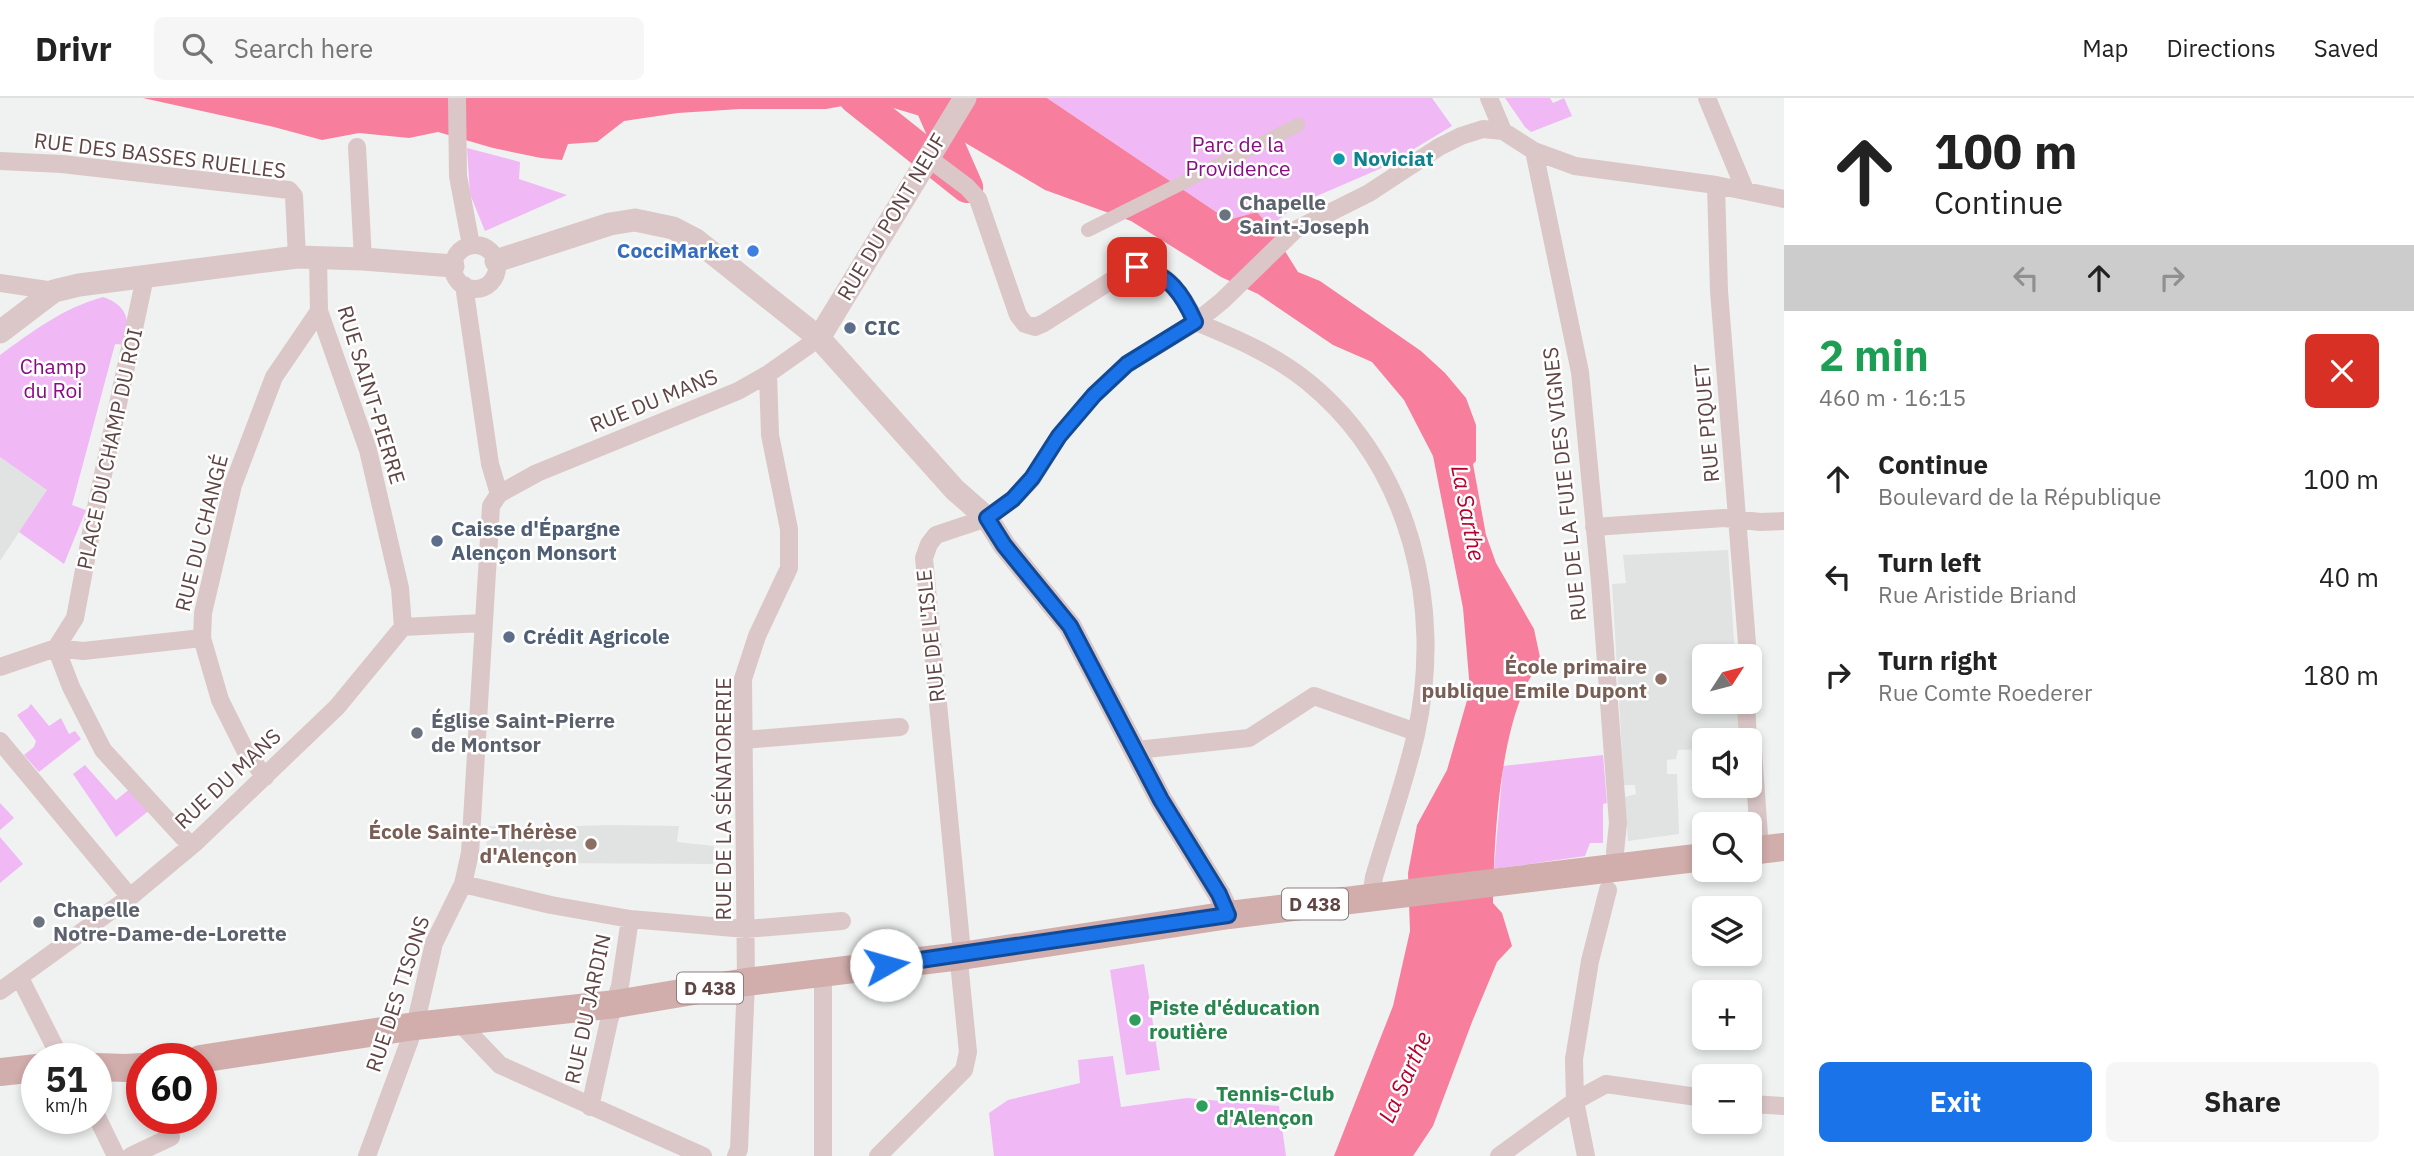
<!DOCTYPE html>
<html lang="en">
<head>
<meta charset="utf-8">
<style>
	:root { --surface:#fff; --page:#f6f6f6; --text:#222; --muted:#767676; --line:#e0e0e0; --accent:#1a73e8 }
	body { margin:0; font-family:"IBM Plex Sans",sans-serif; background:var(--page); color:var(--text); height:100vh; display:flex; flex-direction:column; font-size:26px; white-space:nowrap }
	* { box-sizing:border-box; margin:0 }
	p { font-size:23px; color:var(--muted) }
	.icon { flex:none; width:38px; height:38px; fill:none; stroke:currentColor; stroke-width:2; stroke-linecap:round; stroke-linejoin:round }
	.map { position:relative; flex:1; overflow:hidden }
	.drawer { display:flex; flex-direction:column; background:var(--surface); width:630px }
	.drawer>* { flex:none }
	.guide { background:#fff; color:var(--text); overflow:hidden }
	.needle { width:46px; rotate:54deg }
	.buttons { position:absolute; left:1692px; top:546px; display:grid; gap:14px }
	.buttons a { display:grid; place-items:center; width:70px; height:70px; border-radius:10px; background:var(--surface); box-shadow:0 4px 10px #0003; font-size:35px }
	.speed { position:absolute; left:21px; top:945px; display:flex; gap:14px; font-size:35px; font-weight:700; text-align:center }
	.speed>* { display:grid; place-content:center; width:91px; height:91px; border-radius:50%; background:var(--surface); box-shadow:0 4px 10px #0003; line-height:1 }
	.speed small { font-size:18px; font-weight:400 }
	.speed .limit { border:10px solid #d22; background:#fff; color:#111 }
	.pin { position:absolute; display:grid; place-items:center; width:60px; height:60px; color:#fff; margin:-30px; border-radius:14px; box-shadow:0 4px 10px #0006 }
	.me { position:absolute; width:77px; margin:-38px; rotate:83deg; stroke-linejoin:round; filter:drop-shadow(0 0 5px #0008) }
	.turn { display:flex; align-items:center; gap:24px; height:147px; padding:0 35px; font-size:32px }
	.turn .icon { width:91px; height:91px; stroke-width:2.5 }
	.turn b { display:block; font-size:49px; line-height:60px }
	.lanes { display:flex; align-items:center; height:66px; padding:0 35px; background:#0003; justify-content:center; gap:35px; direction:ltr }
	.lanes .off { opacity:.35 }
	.round { display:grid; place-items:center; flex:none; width:74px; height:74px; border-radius:10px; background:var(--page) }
	.summary { display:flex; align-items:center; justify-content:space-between; height:119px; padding:0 35px }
	h1 { font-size:42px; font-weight:700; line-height:52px; color:#1e9e55 }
	.primary-button { display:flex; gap:14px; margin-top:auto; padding:14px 35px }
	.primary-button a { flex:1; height:80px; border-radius:10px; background:var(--accent); color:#fff; font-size:28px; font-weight:700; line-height:80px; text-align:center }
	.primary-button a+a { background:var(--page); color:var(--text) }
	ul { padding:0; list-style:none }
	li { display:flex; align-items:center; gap:21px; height:98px; padding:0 35px }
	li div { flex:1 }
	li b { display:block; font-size:26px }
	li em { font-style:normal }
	header { display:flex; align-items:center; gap:42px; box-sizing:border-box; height:98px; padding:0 35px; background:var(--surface); border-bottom:2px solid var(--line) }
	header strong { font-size:33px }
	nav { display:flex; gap:38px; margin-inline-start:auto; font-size:24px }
	.search { width:490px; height:63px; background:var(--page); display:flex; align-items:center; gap:18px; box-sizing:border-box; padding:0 24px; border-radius:10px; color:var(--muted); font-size:26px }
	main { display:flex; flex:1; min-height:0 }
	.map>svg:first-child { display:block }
	.education { fill:#e0e3e1 }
	.green { fill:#f0b8f5 }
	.water { fill:#f77f9d }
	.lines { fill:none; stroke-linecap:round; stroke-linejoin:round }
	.river { stroke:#f77f9d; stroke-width:32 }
	.pedestrian { stroke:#dbc7c7; stroke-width:14 }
	.minor { stroke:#dbc7c7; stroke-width:18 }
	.tertiary { stroke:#dbc7c7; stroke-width:23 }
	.primary { stroke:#d1adab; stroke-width:28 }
	.route-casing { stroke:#114b97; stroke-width:18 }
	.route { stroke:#1a73e8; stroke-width:12 }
	.culture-dot { fill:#0f9aa8; stroke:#fff; stroke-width:2.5 }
	.worship-dot { fill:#6b7280; stroke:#fff; stroke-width:2.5 }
	.shop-dot { fill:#3f7fe0; stroke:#fff; stroke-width:2.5 }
	.service-dot { fill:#5c6f8a; stroke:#fff; stroke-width:2.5 }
	.education-dot { fill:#8d6e63; stroke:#fff; stroke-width:2.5 }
	.leisure-dot { fill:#2e9e5b; stroke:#fff; stroke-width:2.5 }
	.labels { text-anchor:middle; stroke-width:5; stroke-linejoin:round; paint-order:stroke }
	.shield { fill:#fff; stroke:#8f7d7c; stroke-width:2 }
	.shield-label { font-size:19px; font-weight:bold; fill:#5f4544 }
	.park-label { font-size:21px; fill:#8a0b84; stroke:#fff }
	.street-label { font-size:21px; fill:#5f4544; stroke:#fff }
	.culture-label { font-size:21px; font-weight:bold; fill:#0d838f; stroke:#fff; text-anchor:start }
	.worship-label { font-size:21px; font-weight:bold; fill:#5b616d; stroke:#fff; text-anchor:start }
	.shop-label { font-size:21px; font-weight:bold; fill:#366cbe; stroke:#fff; text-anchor:end }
	.service-label { font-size:21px; font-weight:bold; fill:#4e5e75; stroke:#fff; text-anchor:start }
	.education-label { font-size:21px; font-weight:bold; fill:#785e54; stroke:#fff; text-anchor:end }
	.leisure-label { font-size:21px; font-weight:bold; fill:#27864d; stroke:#fff; text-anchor:start }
	.water-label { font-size:23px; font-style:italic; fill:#b6002d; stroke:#fff }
</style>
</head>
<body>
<header>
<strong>Drivr</strong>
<div class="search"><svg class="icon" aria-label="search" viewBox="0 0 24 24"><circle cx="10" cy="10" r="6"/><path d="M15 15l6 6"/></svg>Search here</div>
<nav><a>Map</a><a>Directions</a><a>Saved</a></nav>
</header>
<main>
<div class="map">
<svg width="1784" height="1058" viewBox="0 0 1784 1058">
	<rect width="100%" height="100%" fill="#eff2f0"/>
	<path class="education" d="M0,359l47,33 -47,71z
		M1728,452l7,106h-31v46h34l2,35 -1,3h-35v9l-26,1 -2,9 -9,1v14h10l2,60 -51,7 -3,-44 11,-3 -1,-9h-11l-12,-201 14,-1 -3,-28z
		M610,727l69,1 -2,16 37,4 -1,18 -167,-1 -1,-2 -28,-2 -31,-7 1,-26 31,2z"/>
	<path class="green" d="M1047,0h385l20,28 -68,41 -88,38 -26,22 -13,-15 -29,8z
		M1505,0h45l3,5 11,-5 8,18 -41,16 -6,-5z
		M467,50l53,14 -1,17 48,16 -82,36 -15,-37z
		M103,199c26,9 26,24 24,48l-12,-1 -43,161 14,5 -22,54 -45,-32 28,-42 -47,-33v-102c33,-24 63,-47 103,-58z
		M31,606l18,22 12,-8 8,16 6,-3 6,8 -42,33 -15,-17 10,-8 2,-6 -19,-26 11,-7z
		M1603,657l4,48 -4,1v39h-13l-5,13 -91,13 9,-103z
		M85,667l31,35 15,-12 20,21 -35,28 -43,-63z
		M0,705l14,15 -14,12z
		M0,739l23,27 -23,19z
		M1144,866l16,106 -34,5 -16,-105z
		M1113,958l8,51 66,-9 92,8 7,50h-292l-5,-43 19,-13 72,-17 -2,-23z"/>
	<path class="water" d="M143,0h904l181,122 29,-8 13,15 28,45 22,9 101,70 24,22 21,25 10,27v36l-3,3 13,71 10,28 38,66 7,33c-6,9 -13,18 -17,28 -25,58 -30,149 -31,213l9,10 10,33 -15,16 -25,60 -39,104 -20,30h-79l59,-150 17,-75 -2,-58 9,-48 30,-55 23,-80 -7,-82 -30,-152 -29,-56 -32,-38 -39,-17 -75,-51 -37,-17 -90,-56 -86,-31 -125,-74 -50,-15 -44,8h-86l-62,4 -54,8 -27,21 -29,2 -6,16 -21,-2 -48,-10 -55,-16 -29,6 -50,-5 -37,7 -48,-13z"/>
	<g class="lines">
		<path class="river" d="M855,0l112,89 -39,-89"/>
		<path class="pedestrian" d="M1088,132l210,-105"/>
		<path class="minor" d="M457,0l1,78 13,69
			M1489,0l14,33
			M1707,0l38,92
			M357,49l6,112
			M1534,53l46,221 20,210 18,241 -3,29
			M927,59l40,30 11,12 40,116 7,9 10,3 9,-4 73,-46 20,-10c32,5 46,28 59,55
			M0,63l62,3 227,26 5,6 3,61
			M1716,87l3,106 29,365
			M453 169a22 22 0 1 1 44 0a22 22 0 1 1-44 0Z
			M318,160l1,53 49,139 32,138 3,39
			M0,185l54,8
			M464,187l26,179 9,30
			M1196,224c39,16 79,33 112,60 103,84 136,225 108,352 -11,48 -28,95 -42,143l-3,20
			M1594,429l130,-9 36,4 24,-1
			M56,550l15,39 32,63 88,96
			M56,550l27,3 119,-13
			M0,569l56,-19 19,-30 19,-101 51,-240
			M1750,583v2
			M1746,604l2,38
			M744,642l156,-13
			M0,643l130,156
			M1750,646l3,7 7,99
			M1137,652l112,-12 65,-42 102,36
			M265,679l-19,-25 -26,-52 -18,-62 1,-25 30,-128 41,-108 45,-66
			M463,786l88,21 79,14 116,10 96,-8
			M20,880l41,81
			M0,893l130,-94 66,-55 141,-135 66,-80 80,-4
			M459,924l41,43 203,91
			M1750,1006l34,2
			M590,1009l19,-86 11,-35 10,-67
			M96,1017l20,41
			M131,1058l40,-19 -5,-19
			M367,1058l48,-130 19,-83 29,-59 7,-31 21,-347 8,-12 38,-21 201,-82 30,-17 51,-36
			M736,1058l3,-7 7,-167 -3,-303 14,-43 32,-68v-39l-19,-94 -2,-61
			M823,1058v-183
			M878,1058l86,-86 4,-18 -8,-80 1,-30 -37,-384 5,-14 7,-9 51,-17 26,-19 19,-20 27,-43 35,-41 33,-31 69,-42 26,-21 73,-71 74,-37 70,-46 22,-11 22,-7 20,2 31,20 41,15 141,19 68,14
			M1499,1058l76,-55 31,-17 98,14
			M1586,1058l-11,-55 -1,-42 16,-98 18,-71"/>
		<path class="tertiary" d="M496,163l114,-37 25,-4 38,8 23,12 123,98 136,152 32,28 17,27 66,81 91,174 58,94 10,21
			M0,234l54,-41 25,-6 218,-28 66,2 90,7
			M819,240l146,-240"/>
		<path class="primary" d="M1750,753l34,-4
			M200,961l215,-33 201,-22 130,-22 215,-26 268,-41 475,-58
			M96,969l30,1 16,-1
			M0,974l37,-4"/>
	</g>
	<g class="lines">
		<g class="route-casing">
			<path id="route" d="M886,867l342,-50 -9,-21 -58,-94 -91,-174 -66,-81 -17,-27 26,-19 19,-21 27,-42 35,-41 33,-31 68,-42c-12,-27 -26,-49 -58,-55"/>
		</g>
		<use href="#route" class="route"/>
	</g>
	<circle class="culture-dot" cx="1339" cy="61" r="7"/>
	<g class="worship-dot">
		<circle cx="1225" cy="117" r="7"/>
		<circle cx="417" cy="635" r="7"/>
		<circle cx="39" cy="824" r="7"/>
	</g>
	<circle class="shop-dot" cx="753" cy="153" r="7"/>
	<g class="service-dot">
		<circle cx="850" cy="230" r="7"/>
		<circle cx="437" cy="443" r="7"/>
		<circle cx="509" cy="539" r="7"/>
	</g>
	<g class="education-dot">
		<circle cx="1661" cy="581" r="7"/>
		<circle cx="591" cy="746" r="7"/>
	</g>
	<g class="leisure-dot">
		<circle cx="1135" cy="922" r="7"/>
		<circle cx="1202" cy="1008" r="7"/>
	</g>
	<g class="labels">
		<g class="shield">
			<rect x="1282" y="790.5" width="66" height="31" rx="5"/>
			<rect x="677" y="874.5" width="66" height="31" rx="5"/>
		</g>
		<g class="shield-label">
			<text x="1315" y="813">D 438</text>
			<text x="710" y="897">D 438</text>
		</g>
		<g class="park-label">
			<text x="1238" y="54">Parc de la<tspan x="1238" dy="24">Providence</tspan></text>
			<text x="53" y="276">Champ<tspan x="53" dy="24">du Roi</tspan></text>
		</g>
		<g class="street-label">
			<text transform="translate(160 58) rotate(7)" y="7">RUE DES BASSES RUELLES</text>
			<text transform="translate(892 119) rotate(-59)" y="7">RUE DU PONT NEUF</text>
			<text transform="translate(371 297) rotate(73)" y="7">RUE SAINT-PIERRE</text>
			<text transform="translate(654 303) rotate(-22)" y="7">RUE DU MANS</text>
			<text transform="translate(1707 325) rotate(-95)" y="7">RUE PIQUET</text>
			<text transform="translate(110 351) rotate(-78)" y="7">PLACE DU CHAMP DU ROI</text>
			<text transform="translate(1565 386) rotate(-96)" y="7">RUE DE LA FUIE DES VIGNES</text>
			<text transform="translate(202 435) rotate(-76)" y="7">RUE DU CHANGÉ</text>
			<text transform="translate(931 538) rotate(-96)" y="7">RUE DE L'ISLE</text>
			<text transform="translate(228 681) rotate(-43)" y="7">RUE DU MANS</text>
			<text transform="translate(724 701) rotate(-90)" y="7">RUE DE LA SÉNATORERIE</text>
			<text transform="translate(398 896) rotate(-72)" y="7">RUE DES TISONS</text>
			<text transform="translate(588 911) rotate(-78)" y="7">RUE DU JARDIN</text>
		</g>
		<g class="culture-label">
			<text x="1353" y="68">Noviciat</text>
		</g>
		<g class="worship-label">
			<text x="1239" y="112">Chapelle<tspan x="1239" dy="24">Saint-Joseph</tspan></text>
			<text x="431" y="630">Église Saint-Pierre<tspan x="431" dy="24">de Montsor</tspan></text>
			<text x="53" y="819">Chapelle<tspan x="53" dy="24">Notre-Dame-de-Lorette</tspan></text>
		</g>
		<g class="shop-label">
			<text x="739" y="160">CocciMarket</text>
		</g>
		<g class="service-label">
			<text x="864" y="237">CIC</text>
			<text x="451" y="438">Caisse d'Épargne<tspan x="451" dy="24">Alençon Monsort</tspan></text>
			<text x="523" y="546">Crédit Agricole</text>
		</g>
		<g class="education-label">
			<text x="1647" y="576">École primaire<tspan x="1647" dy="24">publique Emile Dupont</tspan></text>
			<text x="577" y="741">École Sainte-Thérèse<tspan x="577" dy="24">d'Alençon</tspan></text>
		</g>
		<g class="leisure-label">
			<text x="1149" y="917">Piste d'éducation<tspan x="1149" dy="24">routière</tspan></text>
			<text x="1216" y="1003">Tennis-Club<tspan x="1216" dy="24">d'Alençon</tspan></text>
		</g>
		<g class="water-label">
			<text transform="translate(1468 415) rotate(79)" y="8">La Sarthe</text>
			<text transform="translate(1405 979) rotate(-66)" y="8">La Sarthe</text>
		</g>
	</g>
</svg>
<div class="buttons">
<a><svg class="needle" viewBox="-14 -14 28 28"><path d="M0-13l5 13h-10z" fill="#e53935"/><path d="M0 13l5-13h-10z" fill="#767676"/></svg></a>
<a><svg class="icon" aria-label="sound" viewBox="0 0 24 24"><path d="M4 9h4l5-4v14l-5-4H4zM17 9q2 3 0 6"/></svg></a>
<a><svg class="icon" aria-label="search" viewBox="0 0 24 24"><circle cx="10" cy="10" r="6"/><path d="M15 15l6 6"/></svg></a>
<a><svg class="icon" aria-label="layers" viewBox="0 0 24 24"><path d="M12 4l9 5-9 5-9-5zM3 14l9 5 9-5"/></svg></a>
<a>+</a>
<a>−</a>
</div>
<div class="speed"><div>51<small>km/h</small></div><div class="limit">60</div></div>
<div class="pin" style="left:1137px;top:169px;background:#d93025"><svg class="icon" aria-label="arrive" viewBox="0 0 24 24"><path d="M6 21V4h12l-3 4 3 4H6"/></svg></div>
<svg class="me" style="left:886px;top:867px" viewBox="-20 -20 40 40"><circle r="19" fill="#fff"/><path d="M0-13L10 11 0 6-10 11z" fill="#1a73e8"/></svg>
</div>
<section class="drawer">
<div class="guide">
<div class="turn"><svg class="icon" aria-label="ahead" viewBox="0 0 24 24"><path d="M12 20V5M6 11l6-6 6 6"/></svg><div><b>100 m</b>Continue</div></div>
<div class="lanes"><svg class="icon off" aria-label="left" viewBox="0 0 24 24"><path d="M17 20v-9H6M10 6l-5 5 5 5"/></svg><svg class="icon" aria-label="ahead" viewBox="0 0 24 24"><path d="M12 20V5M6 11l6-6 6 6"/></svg><svg class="icon off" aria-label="right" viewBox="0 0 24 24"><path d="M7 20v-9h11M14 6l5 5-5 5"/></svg></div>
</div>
<div class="summary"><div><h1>2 min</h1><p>460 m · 16:15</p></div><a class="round" style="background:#d93025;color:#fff"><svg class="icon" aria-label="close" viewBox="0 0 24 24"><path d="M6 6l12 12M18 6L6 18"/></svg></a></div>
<ul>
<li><svg class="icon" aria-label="ahead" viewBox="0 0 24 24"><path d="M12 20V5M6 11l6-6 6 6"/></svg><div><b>Continue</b><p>Boulevard de la République</p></div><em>100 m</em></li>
<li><svg class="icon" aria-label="left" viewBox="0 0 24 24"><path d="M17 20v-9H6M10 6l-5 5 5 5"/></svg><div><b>Turn left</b><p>Rue Aristide Briand</p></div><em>40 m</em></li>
<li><svg class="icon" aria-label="right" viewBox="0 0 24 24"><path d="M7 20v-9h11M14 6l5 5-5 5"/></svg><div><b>Turn right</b><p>Rue Comte Roederer</p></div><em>180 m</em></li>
</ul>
<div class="primary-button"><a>Exit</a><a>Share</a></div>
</section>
</main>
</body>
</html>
